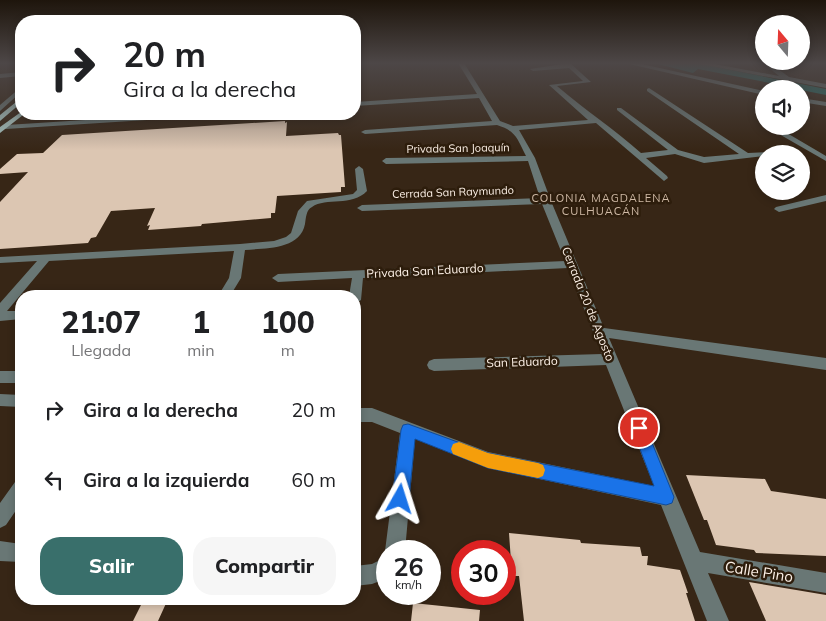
<!DOCTYPE html>
<html lang="es">
<head>
<meta charset="utf-8">
<style>
	:root { --surface:#fff; --page:#f6f6f6; --text:#202124; --muted:#757577; --accent:#396f6b }
	body { margin:0; font-family:Mulish,sans-serif; background:var(--page); color:var(--text); height:100vh; display:flex; flex-direction:column; font-size:19px; white-space:nowrap }
	* { box-sizing:border-box; margin:0 }
	p { font-size:16px; color:var(--muted) }
	.icon { flex:none; width:28px; height:28px; fill:none; stroke:currentColor; stroke-width:2; stroke-linecap:round; stroke-linejoin:round }
	.map { position:relative; flex:1; overflow:hidden }
	.details { position:absolute; left:15px; top:290px; width:346px; height:315px; display:flex; flex-direction:column; background:var(--surface); border-radius:20px; box-shadow:0 2px 8px #0003 }
	.details>* { flex:none }
	.top-card { position:absolute; left:15px; top:15px; width:346px; height:105px; border-radius:20px; box-shadow:0 2px 8px #0003; background:#fff; color:var(--text); overflow:hidden }
	.needle { width:32px; rotate:341deg }
	.buttons { position:absolute; left:755px; top:15px; display:grid; gap:10px }
	.buttons a { display:grid; place-items:center; width:55px; height:55px; border-radius:50%; background:var(--surface); box-shadow:0 2px 8px #0003; font-size:25px }
	.speed { position:absolute; left:376px; top:540px; display:flex; gap:10px; font-size:25px; font-weight:700; text-align:center }
	.speed>* { display:grid; place-content:center; width:65px; height:65px; border-radius:50%; background:var(--surface); box-shadow:0 2px 8px #0003; line-height:1 }
	.speed small { font-size:12px; font-weight:400 }
	.speed .limit { border:8px solid #d22; background:#fff; color:#111 }
	.pin { position:absolute; display:grid; place-items:center; width:42px; height:42px; color:#fff; margin:-21px; border:2px solid #fff; border-radius:50%; box-shadow:0 1px 5px #0007 }
	.me { position:absolute; width:55px; margin:-28px; rotate:6deg; stroke-linejoin:round; filter:drop-shadow(0 0 4px #0008) }
	.turn { display:flex; align-items:center; gap:18px; height:105px; padding:0 25px; font-size:22px }
	.turn .icon { width:65px; height:65px; stroke-width:2.5 }
	.turn b { display:block; font-size:35px; line-height:42px }
	.eta { display:flex; justify-content:space-evenly; align-items:center; height:85px; text-align:center }
	.eta b { font-size:30px; font-weight:800; line-height:35px }
	.primary-button { display:flex; gap:10px; margin-top:auto; padding:10px 25px }
	.primary-button a { flex:1; height:58px; border-radius:20px; background:var(--accent); color:#fff; font-size:20px; font-weight:800; line-height:58px; text-align:center }
	.primary-button a+a { background:var(--page); color:var(--text) }
	ul { padding:0; list-style:none }
	li { display:flex; align-items:center; gap:15px; height:70px; padding:0 25px }
	li div { flex:1 }
	li b { display:block; font-size:19px }
	li em { font-style:normal }
	.map>svg:first-child { display:block }
	.lines { fill:none; stroke-linecap:round; stroke-linejoin:round }
	.canal { fill:#20716a; fill-rule:evenodd }
	.building { fill:#dcc6b2 }
	.minor { fill:#697775; fill-rule:evenodd }
	.major { fill:#a8c5c1; fill-rule:evenodd }
	.route { fill:#1a73e8; stroke:#114b97 }
	.slow { fill:#f59e0b }
	.labels { text-anchor:middle; stroke-width:5; stroke-linejoin:round; paint-order:stroke }
	.far-street-label { font-size:11px; fill:#fcf0e6; stroke:#2d1d0c }
	.far-neighbourhood-label { font-size:11px; letter-spacing:1px; fill:#d1bba7; stroke:#2d1d0c }
	.street-label { font-size:12px; fill:#fcf0e6; stroke:#2d1d0c }
	.near-street-label { font-size:15px; fill:#fcf0e6; stroke:#2d1d0c }
</style>
</head>
<body>
<div class="map">
<svg width="826" height="621" viewBox="0 0 826 621">
	<rect width="100%" height="100%" fill="#372616"/>
	<g class="lines">
		<path class="canal" d="M654,63h42l130,26v6l-25,-5v-1l-103,-20 -5,4z"/>
	</g>
	<path class="building" d="M285,121v2l2,-1 -1,14 52,-3 1,2h2l4,52h-4v5l-64,4 -2,17h-4v5l-69,6 -1,2 -53,4 2,-5 -3,1 8,-18 -44,3 -15,26 -5,1 -3,5 -88,6v-47l28,-30 -28,2v-5l17,-15 26,-1 19,-18z
		M686,475l79,4 6,12 55,8v57l-70,-3 -2,-3 -38,-5 -9,-25h-3z
		M509,533l71,7 1,3 59,4 2,9h6l-1,9 33,5 8,23h-2l9,28h-171l-5,-45h-7z
		M749,582l77,13v26h-60z
		M144,599h24l-10,22h-25z
		M413,603l67,7 -1,11h-68z"/>
	<g class="lines">
		<path class="minor" d="M458,63h6l36,58 13,5 75,-6 -39,-35 34,-4 -14,-13 -36,3 -3,-2 40,-6 21,19 -34,4c28,24 57,43 84,67l27,-3 -51,-40v-2h4l57,42 26,7 35,-3 -92,-63v-2l2,-1 99,65 19,-1 1,2h-4v2l-60,7 -29,-9 -29,4 21,18 1,2 -4,3 -68,-58 -77,7 16,28 16,43 53,127 222,30v12l-217,-32 91,214 126,21v20l-118,-20 21,48h-22l-46,-116 -173,-37 -73,-29 -10,112h-17v5l-3,-5 15,-118 -28,-11h-17v-14h17l116,44 166,34 -48,-121 -172,6 -5,-2 -2,-4 2,-4 5,-2 168,-5 -34,-86 -205,10 -2,22 -6,4v-8h-6l3,-18 -74,4 -6,-4 6,-4 287,-13 -23,-57 -180,7 -5,-3 5,-3 178,-7 -12,-37 -142,3 -4,-3 4,-3 140,-2c-9,-18 -10,-25 -29,-31l-132,9 -4,-2 4,-2 127,-9 -13,-23 -124,8v-4l122,-8z
			M625,63h12l127,28v4z
			M695,63h14l70,13 -16,-13h7l19,14 37,7v4z
			M21,72v4l-21,2v-4z
			M21,87v5l-21,19v-6z
			M801,98l25,4v4l-25,-4z
			M180,114h33l-4,2 -203,13 -4,-2 4,-2z
			M765,126h10l51,30v5z
			M359,166l4,3 4,22c-15,16 -41,6 -55,16 -6,3 -6,11 -7,17 -5,26 -40,24 -60,26l-4,28 -11,18h-12l11,-18 5,-27 -185,10 -42,50h14v8l-21,2v-18l37,-42 -37,2v-6l240,-13 34,-3 12,-4 5,-4 7,-22 9,-10 46,-7 4,-4 -2,-21z
			M826,195v6l-47,11 -5,-3 2,-2z
			M0,371h21v12h-21z
			M0,394l21,1v12l-21,-1z
			M21,479v24l-15,22 -6,3v-25l15,-21z
			M0,541l21,3v18l-21,-1z
			M388,556v22l-16,6 -17,2v-20l17,-2z"/>
		<path class="major" d="M21,98v5l-21,18v-6z
			M21,112l4,2 -2,1 -23,18v-6z"/>
	</g>
	<linearGradient id="sky" x2="0" y2="1"><stop stop-color="#1e150c"/><stop offset="0.42" stop-color="#4d4747"/><stop offset="1" stop-color="#4d4747" stop-opacity="0"/></linearGradient>
	<rect width="826" height="150" fill="url(#sky)"/>
	<path class="route" d="M639,421l5,2 2,5 28,69 -2,6 -6,2 -178,-37 -73,-29 -6,60 -3,6 -6,2 -5,-2 -3,-6 9,-69 2,-5 5,-1 80,29 166,33 -22,-58 2,-5z"/>
	<path class="slow" d="M459,442l29,11 50,10 5,2 2,5 -2,6 -5,2 -50,-10 -35,-14 -2,-5 2,-5z"/>
	<g class="labels">
		<g class="far-street-label">
			<text transform="translate(458 148) rotate(-1)" y="4">Privada San Joaquín</text>
			<text transform="translate(453 192) rotate(-2)" y="4">Cerrada San Raymundo</text>
		</g>
		<g class="far-neighbourhood-label">
			<text x="601" y="202">COLONIA MAGDALENA<tspan x="601" dy="13">CULHUACÁN</tspan></text>
		</g>
		<g class="street-label">
			<text transform="translate(425 271) rotate(-3)" y="4">Privada San Eduardo</text>
			<text transform="translate(588 304) rotate(68)" y="4">Cerrada 20 de Agosto</text>
			<text transform="translate(522 362) rotate(-2)" y="4">San Eduardo</text>
		</g>
		<g class="near-street-label">
			<text transform="translate(759 572) rotate(9)" y="5">Calle Pino</text>
		</g>
	</g>
</svg>
<div class="buttons">
<a><svg class="needle" viewBox="-14 -14 28 28"><path d="M0-13l5 13h-10z" fill="#e53935"/><path d="M0 13l5-13h-10z" fill="#757577"/></svg></a>
<a><svg class="icon" aria-label="sound" viewBox="0 0 24 24"><path d="M4 9h4l5-4v14l-5-4H4zM17 9q2 3 0 6"/></svg></a>
<a><svg class="icon" aria-label="layers" viewBox="0 0 24 24"><path d="M12 4l9 5-9 5-9-5zM3 14l9 5 9-5"/></svg></a>
</div>
<div class="speed"><div>26<small>km/h</small></div><div class="limit">30</div></div>
<div class="pin" style="left:639px;top:428px;background:#d93025"><svg class="icon" aria-label="arrive" viewBox="0 0 24 24"><path d="M6 21V4h12l-3 4 3 4H6"/></svg></div>
<svg class="me" style="left:400px;top:499px" viewBox="-20 -20 40 40"><path d="M0-17L14 15 0 8-14 15z" fill="#1a73e8" stroke="#fff" stroke-width="4"/></svg>
<div class="top-card">
<div class="turn"><svg class="icon" aria-label="right" viewBox="0 0 24 24"><path d="M7 20v-9h11M14 6l5 5-5 5"/></svg><div><b>20 m</b>Gira a la derecha</div></div>
</div>
<section class="details">
<div class="eta">
<div><b>21:07</b><p>Llegada</p></div>
<div><b>1</b><p>min</p></div>
<div><b>100</b><p>m</p></div>
</div>
<ul>
<li><svg class="icon" aria-label="right" viewBox="0 0 24 24"><path d="M7 20v-9h11M14 6l5 5-5 5"/></svg><div><b>Gira a la derecha</b></div><em>20 m</em></li>
<li><svg class="icon" aria-label="left" viewBox="0 0 24 24"><path d="M17 20v-9H6M10 6l-5 5 5 5"/></svg><div><b>Gira a la izquierda</b></div><em>60 m</em></li>
</ul>
<div class="primary-button"><a>Salir</a><a>Compartir</a></div>
</section>
</div>
</body>
</html>
